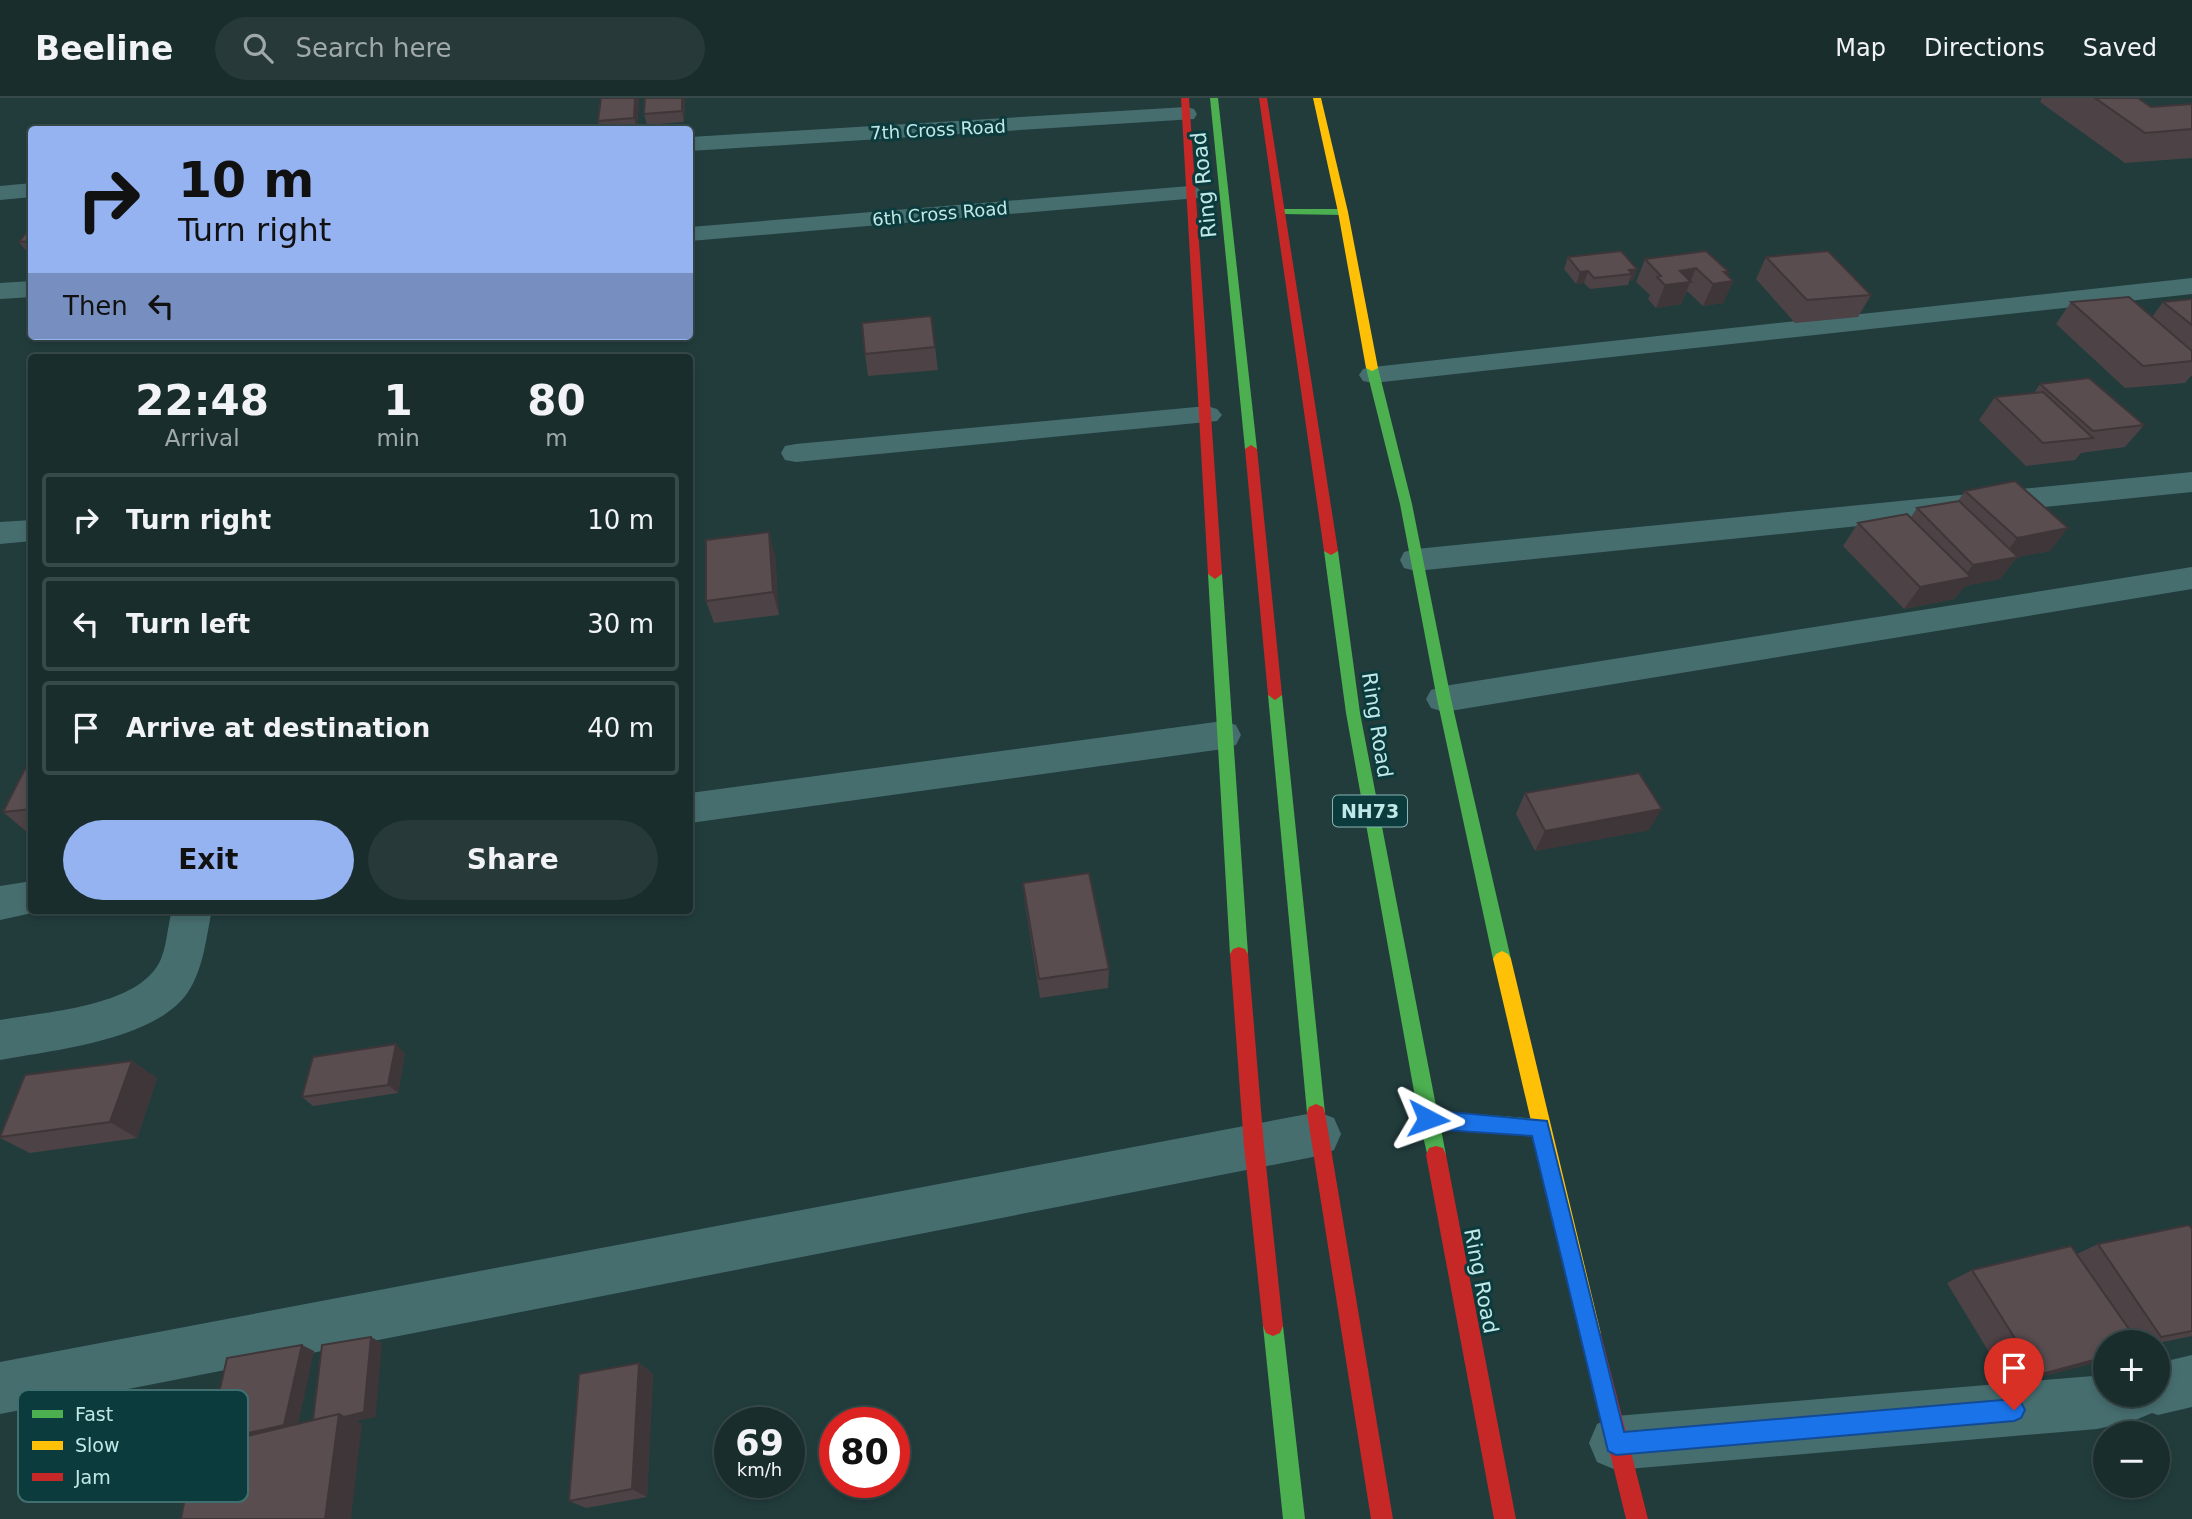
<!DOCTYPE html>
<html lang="en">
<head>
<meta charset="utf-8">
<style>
	:root { --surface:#1a2d2d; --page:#273939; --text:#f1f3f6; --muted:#9fa8aa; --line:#384949; --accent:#95b2f1 }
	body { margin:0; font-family:"DejaVu Sans",sans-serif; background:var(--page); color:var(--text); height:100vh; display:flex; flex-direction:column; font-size:26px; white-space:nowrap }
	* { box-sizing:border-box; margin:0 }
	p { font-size:23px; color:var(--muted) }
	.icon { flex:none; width:38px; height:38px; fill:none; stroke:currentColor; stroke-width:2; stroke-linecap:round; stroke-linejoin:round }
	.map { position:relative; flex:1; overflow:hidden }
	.details { position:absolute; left:28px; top:256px; width:665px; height:560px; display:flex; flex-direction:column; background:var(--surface); border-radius:7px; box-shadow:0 4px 10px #0003,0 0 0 2px var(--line) }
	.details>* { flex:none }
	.top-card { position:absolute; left:28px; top:28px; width:665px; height:214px; border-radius:7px; box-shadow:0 4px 10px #0003,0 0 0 2px var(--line); background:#95b2f1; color:#111; overflow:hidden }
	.buttons { position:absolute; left:2093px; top:1232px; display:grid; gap:14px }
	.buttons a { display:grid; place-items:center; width:77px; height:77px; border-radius:50%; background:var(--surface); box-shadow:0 4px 10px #0003,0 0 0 2px var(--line); font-size:35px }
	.speed { position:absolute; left:714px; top:1309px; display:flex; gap:14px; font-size:35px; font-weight:700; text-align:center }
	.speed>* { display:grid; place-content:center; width:91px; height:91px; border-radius:50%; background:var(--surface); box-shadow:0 4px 10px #0003,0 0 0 2px var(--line); line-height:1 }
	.speed small { font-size:18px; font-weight:400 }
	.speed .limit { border:10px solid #d22; background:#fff; color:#111 }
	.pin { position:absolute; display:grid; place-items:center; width:60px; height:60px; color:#fff; margin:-72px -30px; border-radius:50% 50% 50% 0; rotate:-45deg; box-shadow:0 0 7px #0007 }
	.pin .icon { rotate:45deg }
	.me { position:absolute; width:77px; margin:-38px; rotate:94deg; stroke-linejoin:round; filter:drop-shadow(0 0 5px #0008) }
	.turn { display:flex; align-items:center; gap:24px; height:147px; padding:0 35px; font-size:32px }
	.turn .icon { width:91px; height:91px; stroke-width:2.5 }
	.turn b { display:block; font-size:49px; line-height:60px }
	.then { display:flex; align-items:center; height:66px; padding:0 35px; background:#0003; gap:14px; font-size:26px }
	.eta { display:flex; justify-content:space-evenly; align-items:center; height:119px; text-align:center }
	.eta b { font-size:42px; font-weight:700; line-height:49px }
	.action { display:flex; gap:14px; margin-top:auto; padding:14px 35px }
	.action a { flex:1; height:80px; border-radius:42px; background:var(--accent); color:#111; font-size:28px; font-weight:700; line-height:80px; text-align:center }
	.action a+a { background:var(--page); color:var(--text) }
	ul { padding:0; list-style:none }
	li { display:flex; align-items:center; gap:21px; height:94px; margin:0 14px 10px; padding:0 21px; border:4px solid var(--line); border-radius:7px }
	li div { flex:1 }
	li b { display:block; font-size:26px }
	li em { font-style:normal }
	header { display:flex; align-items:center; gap:42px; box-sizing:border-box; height:98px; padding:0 35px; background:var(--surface); border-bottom:2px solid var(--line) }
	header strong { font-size:33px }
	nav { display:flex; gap:38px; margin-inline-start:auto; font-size:24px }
	.search { width:490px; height:63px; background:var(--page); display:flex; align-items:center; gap:18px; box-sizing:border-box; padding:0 24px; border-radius:38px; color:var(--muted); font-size:26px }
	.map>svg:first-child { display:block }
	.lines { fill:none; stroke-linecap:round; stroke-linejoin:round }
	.street { fill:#476e6f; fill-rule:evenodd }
	.fast { fill:#4caf50; fill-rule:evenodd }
	.slow { fill:#ffc107; fill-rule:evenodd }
	.jam { fill:#c62828; fill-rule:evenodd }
	.wall { fill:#4d4245 }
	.shaded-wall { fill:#3e3638 }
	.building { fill:#594d50; stroke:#3e3638; stroke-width:2 }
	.route { fill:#1a73e8; stroke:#114b97; stroke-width:2 }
	.labels { text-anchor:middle; stroke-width:6; stroke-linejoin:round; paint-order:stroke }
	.far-street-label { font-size:18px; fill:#c0e8e8; stroke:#0b3b3c }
	.shield { fill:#0b3b3c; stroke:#8ab4b4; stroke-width:2 }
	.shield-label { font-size:19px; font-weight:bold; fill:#c0e8e8 }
	.street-label { font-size:21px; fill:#c0e8e8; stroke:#0b3b3c }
	.key { fill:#0b3b3c; stroke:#416f70; stroke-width:2 }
	.key-label { font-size:19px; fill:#c0e8e8 }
</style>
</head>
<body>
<header>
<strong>Beeline</strong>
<div class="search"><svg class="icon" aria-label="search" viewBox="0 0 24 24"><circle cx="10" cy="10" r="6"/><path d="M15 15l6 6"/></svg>Search here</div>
<nav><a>Map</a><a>Directions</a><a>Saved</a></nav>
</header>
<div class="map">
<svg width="2192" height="1421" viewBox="0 0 2192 1421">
	<rect width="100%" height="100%" fill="#223c3c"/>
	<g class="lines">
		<path class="street" d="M1186,9l8,2 3,5 -3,5 -504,32v-14z
			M32,85v14l-32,3v-14z
			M1190,88l8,2 4,5 -4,5 -508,43v-14z
			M2192,180v16l-819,89 -10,-2 -4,-6 4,-6 10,-2z
			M32,183v16l-32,2v-16z
			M1207,308l10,3 5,6 -5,6 -421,41 -11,-2 -4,-7 4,-7 11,-2z
			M2192,374v20l-776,79 -12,-3 -4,-8 4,-8 12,-3z
			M32,422v21l-32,3v-22z
			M2192,469v22l-748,123 -13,-4 -5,-9 5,-9 13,-4z
			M1223,623l13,4 5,10 -5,10 -13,4 -533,74v-30z
			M32,783v29h14l-46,10v-34z
			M172,812h40c-6,27 -8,58 -24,82 -32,48 -134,58 -188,68v-40c45,-8 129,-13 156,-52 11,-15 11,-41 16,-58z
			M1318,1014l16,6 7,16 -7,16 -16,6 -1318,258v-52z
			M2192,1257v52l-34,8 -6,-2 -19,8 -36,8 -481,41 -19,-8 -8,-19 8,-19 19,-8 489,-41v20h53v-32z"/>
		<path class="fast" d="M1210,0h8l39,351 -6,4 -6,-4z
			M1279,111h64l5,3 -5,3 -61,-1 -5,-3z
			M1372,267l6,3 34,136 39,195 60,260 -3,5 -6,3 -6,-3 -3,-5 -56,-260 -37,-195 -34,-136z
			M1331,449l7,4 22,162 77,398 103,8 7,3 2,6 -2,6 -7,3 -99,-8 5,26 -3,7 -7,2 -7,-2 -10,-43 -73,-406 -22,-162z
			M1215,471l7,5 26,380 -3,5 -6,2 -6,-2 -3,-5 -22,-380z
			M1275,592l7,5 43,418 -2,6 -7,3 -7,-3 -2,-6 -39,-418z
			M1273,1218l7,3 3,7 22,193h-22l-20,-193 3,-7z"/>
		<path class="slow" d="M1313,0h8l27,114 30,156 -6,3 -6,-3 -28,-156z
			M1502,853l6,3 3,5 90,375 -3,7 -7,3 -7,-3 -3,-7 -88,-375 3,-5z"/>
		<path class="jam" d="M1181,0h8l33,476 -7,5 -7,-5z
			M1259,0h8l71,453 -7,4 -7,-4z
			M1251,347l6,4 25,246 -7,5 -7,-5 -23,-246z
			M1239,849l6,2 3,5 16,192 19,180 -3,7 -7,3 -7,-3 -3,-7 -19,-180 -14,-192 3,-5z
			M1316,1006l7,3 2,6 68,406h-22l-64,-406 2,-6z
			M1436,1048l7,2 3,7 70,364h-22l-68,-364 3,-7z
			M1591,1226l7,3 3,7 47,185h-22l-45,-185 3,-7z"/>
	</g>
	<path class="wall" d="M601,0h37l1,3 -2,28 -36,1 -3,-9z
		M685,0l-1,24 -37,3 -3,-11z
		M2042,0h96l13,9 41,-3v54l-67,5 -85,-61z
		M32,127v33l-13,-16z
		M1706,153l27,30 -10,22 -20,3 -16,-15 -6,13 -25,4 -8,-9 2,-4 -14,-13 9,-23z
		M1568,159l69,12 -4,11 -4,1 -1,4 -38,4 -6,-6 -8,1 -12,-15z
		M1766,159l105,38 -13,22 -63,6 -39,-44z
		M2192,201v76l-7,8 -60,5 -69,-64 15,-22 81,15 11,-15z
		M931,218l7,54 -70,6 -3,-22z
		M2040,286l104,41 -19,22 -44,6 -6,7 -49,6 -47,-46 16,-23 39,-4z
		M1965,393l85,60 -33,6 -17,22 -35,7 -11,13 -50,10 -61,-63 15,-23 53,-6 6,-9 41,-7z
		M775,457l4,60 -65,8 -8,-22z
		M32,657v77l-4,1 -25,-21z
		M1525,695l124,37 -114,21 -19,-37z
		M1023,785l86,86 -1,19 -68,10 -15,-95z
		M396,946l9,10 -7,39 -85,13 -11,-9z
		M132,963l25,17 -20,60 -107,15 -30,-15z
		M2192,1131v107l-34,7 -53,-1v18l-96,25 -62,-102 25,-13 105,-16 21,-10z
		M639,1265l14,11 -6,123 -61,11 -17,-7z"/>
	<path class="shaded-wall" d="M635,0h3l1,3 -2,28 -3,-11z
		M682,0h3l-1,24 -2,-11z
		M1696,170l-15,36 -25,4 9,-23 15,-14z
		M1637,171l-4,11 -4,1 3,-7 -3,-4z
		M1588,173l-4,12 -8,1 4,-12z
		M1724,174h5l-5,10 9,-1 -10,22 -20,3 10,-22z
		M107,238h55l-50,6z
		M2068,430l-18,23 -33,6 -17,22 -35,7 -11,13 -50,10 16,-22 43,-9 10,-13 28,-5 16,-22z
		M769,434l6,23 4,60 -6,-23z
		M1662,711l-13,21 -114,21 10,-20z
		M396,946l9,10 -7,39 -10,-8z
		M132,963l25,17 -20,60 -27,-16z
		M371,1239l11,6 -6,74 -19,4 5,3 -11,95h-26l14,-105z
		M302,1247l12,6 -17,79 -75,16 -14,-4z
		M2105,1259v3l-96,25 29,-10z
		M639,1265l14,11 -6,123 -15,-8z"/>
	<path class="building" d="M601,0h34l-1,20 -36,3z
		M645,0h37v13l-38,3z
		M2095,0h43l13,9 41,-3v25l-47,4z
		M32,127v16l-13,1z
		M1621,153l16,18 -8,1 3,4 -38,4 -6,-7 -8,1 -12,-15z
		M1706,153l23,21h-5l9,9 -20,3 -17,-16 -16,3 11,11 -26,3 -8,-8 4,-1 -16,-17z
		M1828,153l43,44 -64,5 -41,-43z
		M2129,199l63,54v10l-49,5 -72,-64z
		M2192,201v26l-29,-23z
		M931,218l4,31 -70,7 -3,-31z
		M2089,280l55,47 -51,6 -53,-47z
		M2043,294l50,46 -50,5 -48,-46z
		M2015,383l53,47 -51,10 -52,-47z
		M1959,403l59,56 -45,8 -56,-57z
		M1907,416l64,63 -51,10 -62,-64z
		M769,434l4,60 -67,9v-61z
		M32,657v54l-29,3z
		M1639,675l23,36 -117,22 -20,-38z
		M1089,775l20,96 -70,10 -16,-96z
		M396,946l-8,41 -86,12 11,-40z
		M132,963l-22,61 -110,15 25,-62z
		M2189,1127l3,4v102l-31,6 -63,-93z
		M2071,1148l67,96h-33v15l-67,18 -66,-105z
		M371,1239l-7,75 -20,5 -5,-3 -26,6 9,-75z
		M302,1247l-18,80 -76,17 19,-84z
		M639,1265l-7,126 -63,12 10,-127z
		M339,1316l-14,105h-144l13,-70z"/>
	<path class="route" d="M1428,1012l119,11 77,311 390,-33 7,3 4,8 -4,8 -7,3 -398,34 -8,-4 -76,-315 -104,-7 -7,-3 -2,-7 2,-6z"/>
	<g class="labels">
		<g class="far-street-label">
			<text transform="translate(938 32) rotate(-3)" y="6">7th Cross Road</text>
			<text transform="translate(940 116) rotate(-5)" y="6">6th Cross Road</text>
		</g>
		<rect class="shield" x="1333" y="697.5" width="74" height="31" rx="5"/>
		<g class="shield-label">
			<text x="1370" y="720">NH73</text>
		</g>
		<g class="street-label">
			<text transform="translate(1204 87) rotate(-96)" y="7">Ring Road</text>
			<text transform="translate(1377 627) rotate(81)" y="7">Ring Road</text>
			<text transform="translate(1481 1183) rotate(79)" y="7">Ring Road</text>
		</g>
	</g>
	<rect x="18" y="1292" width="230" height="112" rx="10" class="key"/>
	<rect x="32" y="1312" width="31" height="8" fill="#4caf50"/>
	<rect x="32" y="1343" width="31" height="9" fill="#ffc107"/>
	<rect x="32" y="1375" width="31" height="8" fill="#c62828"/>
	<g class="key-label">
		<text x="75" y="1323">Fast</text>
		<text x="75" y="1354">Slow</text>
		<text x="75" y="1386">Jam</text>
	</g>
</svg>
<div class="buttons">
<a>+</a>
<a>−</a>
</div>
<div class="speed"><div>69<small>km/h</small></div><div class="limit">80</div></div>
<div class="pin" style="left:2014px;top:1312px;background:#d93025"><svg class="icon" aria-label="arrive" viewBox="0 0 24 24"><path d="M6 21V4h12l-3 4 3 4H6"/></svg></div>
<svg class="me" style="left:1428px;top:1021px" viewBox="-20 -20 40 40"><path d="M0-17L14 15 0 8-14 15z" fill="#1a73e8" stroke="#fff" stroke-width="4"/></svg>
<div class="top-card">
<div class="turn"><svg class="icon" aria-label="right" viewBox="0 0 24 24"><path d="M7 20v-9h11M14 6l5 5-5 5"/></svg><div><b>10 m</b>Turn right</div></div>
<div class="then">Then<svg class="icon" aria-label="left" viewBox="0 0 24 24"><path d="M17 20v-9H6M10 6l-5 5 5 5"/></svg></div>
</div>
<section class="details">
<div class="eta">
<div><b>22:48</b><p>Arrival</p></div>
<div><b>1</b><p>min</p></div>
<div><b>80</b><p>m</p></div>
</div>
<ul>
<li><svg class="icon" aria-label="right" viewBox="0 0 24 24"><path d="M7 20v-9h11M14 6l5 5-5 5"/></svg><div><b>Turn right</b></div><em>10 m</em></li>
<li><svg class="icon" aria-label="left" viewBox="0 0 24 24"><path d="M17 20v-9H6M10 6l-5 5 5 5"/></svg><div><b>Turn left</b></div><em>30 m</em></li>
<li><svg class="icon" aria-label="arrive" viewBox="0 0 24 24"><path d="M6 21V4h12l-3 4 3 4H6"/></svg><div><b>Arrive at destination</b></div><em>40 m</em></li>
</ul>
<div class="action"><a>Exit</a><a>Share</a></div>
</section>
</div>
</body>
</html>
